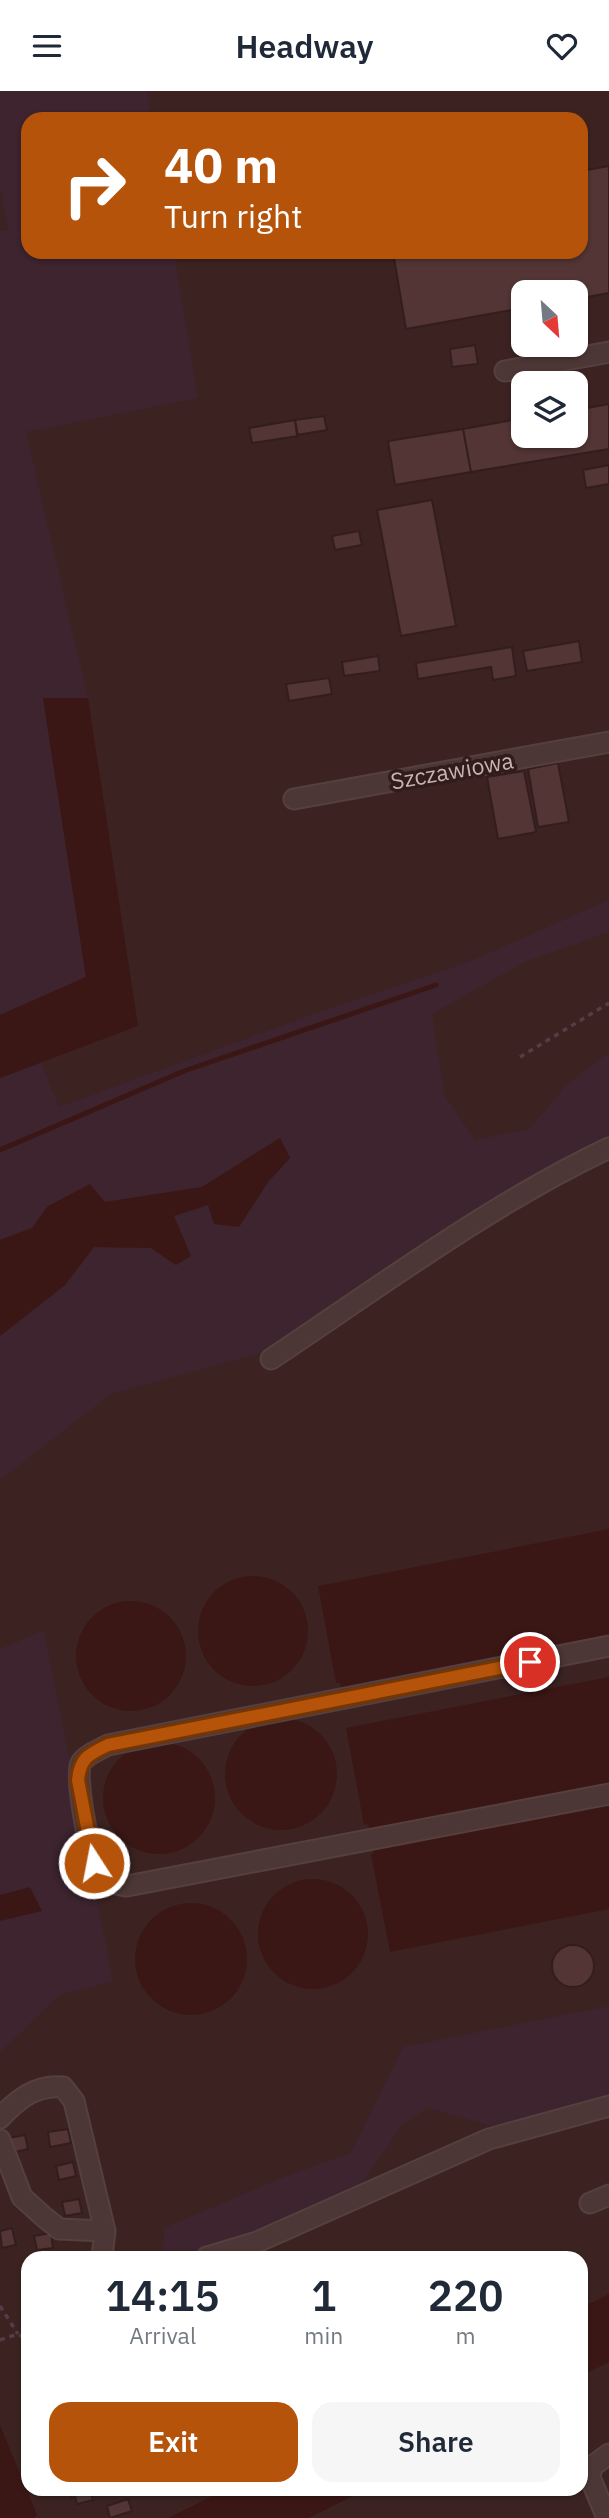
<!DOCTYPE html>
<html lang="en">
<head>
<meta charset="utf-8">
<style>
	:root { --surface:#fff; --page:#f6f6f7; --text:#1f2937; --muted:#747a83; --accent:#b45309 }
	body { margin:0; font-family:"IBM Plex Sans",sans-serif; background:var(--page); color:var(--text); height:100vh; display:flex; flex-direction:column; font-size:26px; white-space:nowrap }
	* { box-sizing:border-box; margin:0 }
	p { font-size:23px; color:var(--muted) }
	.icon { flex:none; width:38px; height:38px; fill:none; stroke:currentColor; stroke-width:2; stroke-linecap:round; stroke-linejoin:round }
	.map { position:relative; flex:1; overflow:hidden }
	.drawer { position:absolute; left:21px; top:2160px; width:567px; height:245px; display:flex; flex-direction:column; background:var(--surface); border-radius:21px; box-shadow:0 2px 5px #0004 }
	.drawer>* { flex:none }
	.top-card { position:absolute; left:21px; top:21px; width:567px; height:147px; border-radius:21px; box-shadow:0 2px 5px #0004; background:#b45309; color:#fff; overflow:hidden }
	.needle { width:46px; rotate:154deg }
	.buttons { position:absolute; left:511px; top:189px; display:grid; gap:14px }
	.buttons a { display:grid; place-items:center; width:77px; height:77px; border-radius:14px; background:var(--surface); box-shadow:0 2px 5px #0004; font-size:35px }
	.pin { position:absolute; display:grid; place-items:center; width:60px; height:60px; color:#fff; margin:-30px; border:4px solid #fff; border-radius:50%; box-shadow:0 2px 7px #0007 }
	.me { position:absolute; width:77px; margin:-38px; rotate:349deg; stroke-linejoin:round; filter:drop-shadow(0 0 5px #0008) }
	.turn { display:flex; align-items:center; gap:24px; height:147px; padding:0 28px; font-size:32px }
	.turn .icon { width:91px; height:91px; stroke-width:2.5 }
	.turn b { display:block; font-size:49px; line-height:60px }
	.eta { display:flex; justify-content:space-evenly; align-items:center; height:119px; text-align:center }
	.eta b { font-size:42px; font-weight:600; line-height:49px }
	.primary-button { display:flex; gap:14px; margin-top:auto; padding:14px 28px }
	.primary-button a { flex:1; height:80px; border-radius:21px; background:var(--accent); color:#fff; font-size:28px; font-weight:600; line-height:80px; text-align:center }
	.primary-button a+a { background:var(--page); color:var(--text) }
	header { display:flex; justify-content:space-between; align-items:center; height:91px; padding:0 28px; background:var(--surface); font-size:32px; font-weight:600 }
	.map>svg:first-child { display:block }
	.green { fill:#3d242f }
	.water { fill:#3a1715 }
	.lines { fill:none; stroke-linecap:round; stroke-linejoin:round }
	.stream { stroke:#3a1715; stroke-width:5 }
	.building { fill:#523534; stroke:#331e1d; stroke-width:2 }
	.minor-casing { stroke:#55403f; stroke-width:23 }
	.path { stroke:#553d48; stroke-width:3.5; stroke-dasharray:5 5; stroke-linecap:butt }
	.minor { stroke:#4c3736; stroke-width:19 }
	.route-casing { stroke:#753606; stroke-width:18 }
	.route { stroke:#b45309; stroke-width:12 }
	.labels { text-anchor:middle; stroke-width:7; stroke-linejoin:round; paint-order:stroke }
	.street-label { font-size:23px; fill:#c8b3b1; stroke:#311c1b }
</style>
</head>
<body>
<header><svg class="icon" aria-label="menu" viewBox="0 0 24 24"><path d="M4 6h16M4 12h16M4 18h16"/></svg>Headway<svg class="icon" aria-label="heart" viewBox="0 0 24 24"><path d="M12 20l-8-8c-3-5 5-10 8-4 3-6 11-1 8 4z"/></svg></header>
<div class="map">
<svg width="609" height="2427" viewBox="0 0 609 2427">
	<rect width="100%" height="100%" fill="#3c2322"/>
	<path class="green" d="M0,0h147l5,28h-124v133h146l24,146 -172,34 62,266h-45l43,279 -86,38v-784l8,-1 -8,-43z
		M609,809v32l-84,30 -93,52 12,80 31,46 54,-11 39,-46 41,-30v84l-36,16 -207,128 -108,73 -147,40 -111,86v-144l65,-51 29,-38 57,1 25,17 14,-8 -16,-41 35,-11 30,21 29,-44 22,-24 -10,-20 -78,49 -97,15 -57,4 -16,22 -32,12v-162l41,-15 18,44 249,-91 160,-54z
		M44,1539l69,351 -54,14 -59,58v-404z
		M609,1915v92l-114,29 -67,-19 -27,18 -40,59 -151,65h-47l1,-22 122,-52 65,-23 52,-106z"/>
	<path class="water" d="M43,607h45l50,328 -138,52v-63l86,-38z
		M280,1047l10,20 -22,24 -29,45 -25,-3 -6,-19 -34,11 17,40 -15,9 -25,-17 -57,-1 -29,38 -65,51v-96l32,-12 16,-22 42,-22 15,18 97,-15z
		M609,1438v107l-268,53 -1,-6h-4l-18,-97z
		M198 1540a55 55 0 1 1 110 0a55 55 0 1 1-110 0Z
		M76 1565a55 55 0 1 1 110 0a55 55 0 1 1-110 0Z
		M609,1586v107l-239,47 -2,-7 -4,1 -18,-97z
		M225 1683a56 56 0 1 1 112 0a56 56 0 1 1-112 0Z
		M103 1707a56 56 0 1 1 112 0a56 56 0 1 1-112 0Z
		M609,1710v108l-219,43 -19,-98 3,-1 -1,-6z
		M258 1843a55 55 0 1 1 110 0a55 55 0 1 1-110 0Z
		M30,1796l12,24 -42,10v-26z
		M135 1868a56 56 0 1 1 112 0a56 56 0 1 1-112 0Z
		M609,2203v68l-28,14v-68z
		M0,2334l37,90 -3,3h-34z
		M227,2398h139l-57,29h-141z"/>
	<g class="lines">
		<path class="stream" d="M0,1059l184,-79 252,-86"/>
	</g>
	<path class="building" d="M609,75v127l-33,6v-7h-53v16l-117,21 -13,-77h188v-81z
		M475,254l3,19 -26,3 -2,-18z
		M609,313v45l-138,23 -8,-43 60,-11v18h53v-26z
		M324,325l3,14 -30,5 -2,-15z
		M295,329l3,16 -46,7 -3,-15z
		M463,338l8,43 -76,13 -7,-44z
		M609,374v19l-23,4 -3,-18z
		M432,409l24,126 -55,10 -24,-126z
		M359,440l3,14 -27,5 -3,-14z
		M579,550l3,21 -55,9 -4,-20z
		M512,556l4,29 -23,4 -2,-13 -73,12 -2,-16z
		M378,565l2,15 -36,5 -2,-14z
		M329,587l3,16 -43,7 -3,-17z
		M558,672l11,59 -31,5 -10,-58z
		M524,680l12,61 -38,7 -11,-62z
		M552 1875a21 21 0 1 1 42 0a21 21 0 1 1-42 0Z
		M68,2038l3,14 -21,4 -2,-15z
		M25,2044l3,14 -17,4 -3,-15z
		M73,2071l3,14 -17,4 -3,-14z
		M79,2108l3,14 -17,3 -3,-14z
		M12,2137l4,17 -14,3 -2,-17z
		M51,2142l2,15 -16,2 -3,-14z
		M73,2398h16l4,11 -16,4 -2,-8 -3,2 -3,-8z
		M128,2408l4,12 -22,7 -3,-12z"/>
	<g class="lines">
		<g class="minor-casing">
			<path id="minor" d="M505,280l104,-19
				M294,708l315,-57
				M271,1268c110,-73 218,-154 338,-211
				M609,1555l-501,99c-9,5 -21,9 -27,18 -7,14 9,91 16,107 8,11 16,14 30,16l482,-92
				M0,2027c17,-18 36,-34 63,-31l11,14 31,130 -3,26
				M0,2049l22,57 22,20 15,12 46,2
				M590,2112l19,-8
				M207,2166l50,-15 232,-103 120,-33
				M607,2427l-18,-43 5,-10 15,-11"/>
		</g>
		<path class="path" d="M520,966l89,-54
			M0,2215l18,28
			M0,2249l18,-6 10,7"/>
		<use href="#minor" class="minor"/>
	</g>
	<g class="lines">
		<g class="route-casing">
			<path id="route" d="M94,1772l-16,-83c2,-22 11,-26 30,-35l422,-83"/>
		</g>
		<use href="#route" class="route"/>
	</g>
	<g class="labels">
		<g class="street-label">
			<text transform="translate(452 680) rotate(-10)" y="8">Szczawiowa</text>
		</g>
	</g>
</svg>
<div class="buttons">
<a><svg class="needle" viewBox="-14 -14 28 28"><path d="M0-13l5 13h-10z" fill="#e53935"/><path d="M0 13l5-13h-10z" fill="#747a83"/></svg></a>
<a><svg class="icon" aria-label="layers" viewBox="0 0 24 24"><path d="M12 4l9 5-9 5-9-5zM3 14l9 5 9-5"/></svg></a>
</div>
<div class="pin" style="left:530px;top:1571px;background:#d93025"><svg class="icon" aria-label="arrive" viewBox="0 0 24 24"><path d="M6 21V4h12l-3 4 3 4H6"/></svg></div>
<svg class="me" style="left:94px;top:1772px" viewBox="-20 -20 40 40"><circle r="17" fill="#b45309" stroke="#fff" stroke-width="3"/><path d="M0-11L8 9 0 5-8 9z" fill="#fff"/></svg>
<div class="top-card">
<div class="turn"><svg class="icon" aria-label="right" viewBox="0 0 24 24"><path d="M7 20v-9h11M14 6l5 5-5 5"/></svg><div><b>40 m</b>Turn right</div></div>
</div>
<section class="drawer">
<div class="eta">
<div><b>14:15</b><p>Arrival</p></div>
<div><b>1</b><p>min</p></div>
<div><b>220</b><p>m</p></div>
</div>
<div class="primary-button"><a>Exit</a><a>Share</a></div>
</section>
</div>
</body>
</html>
